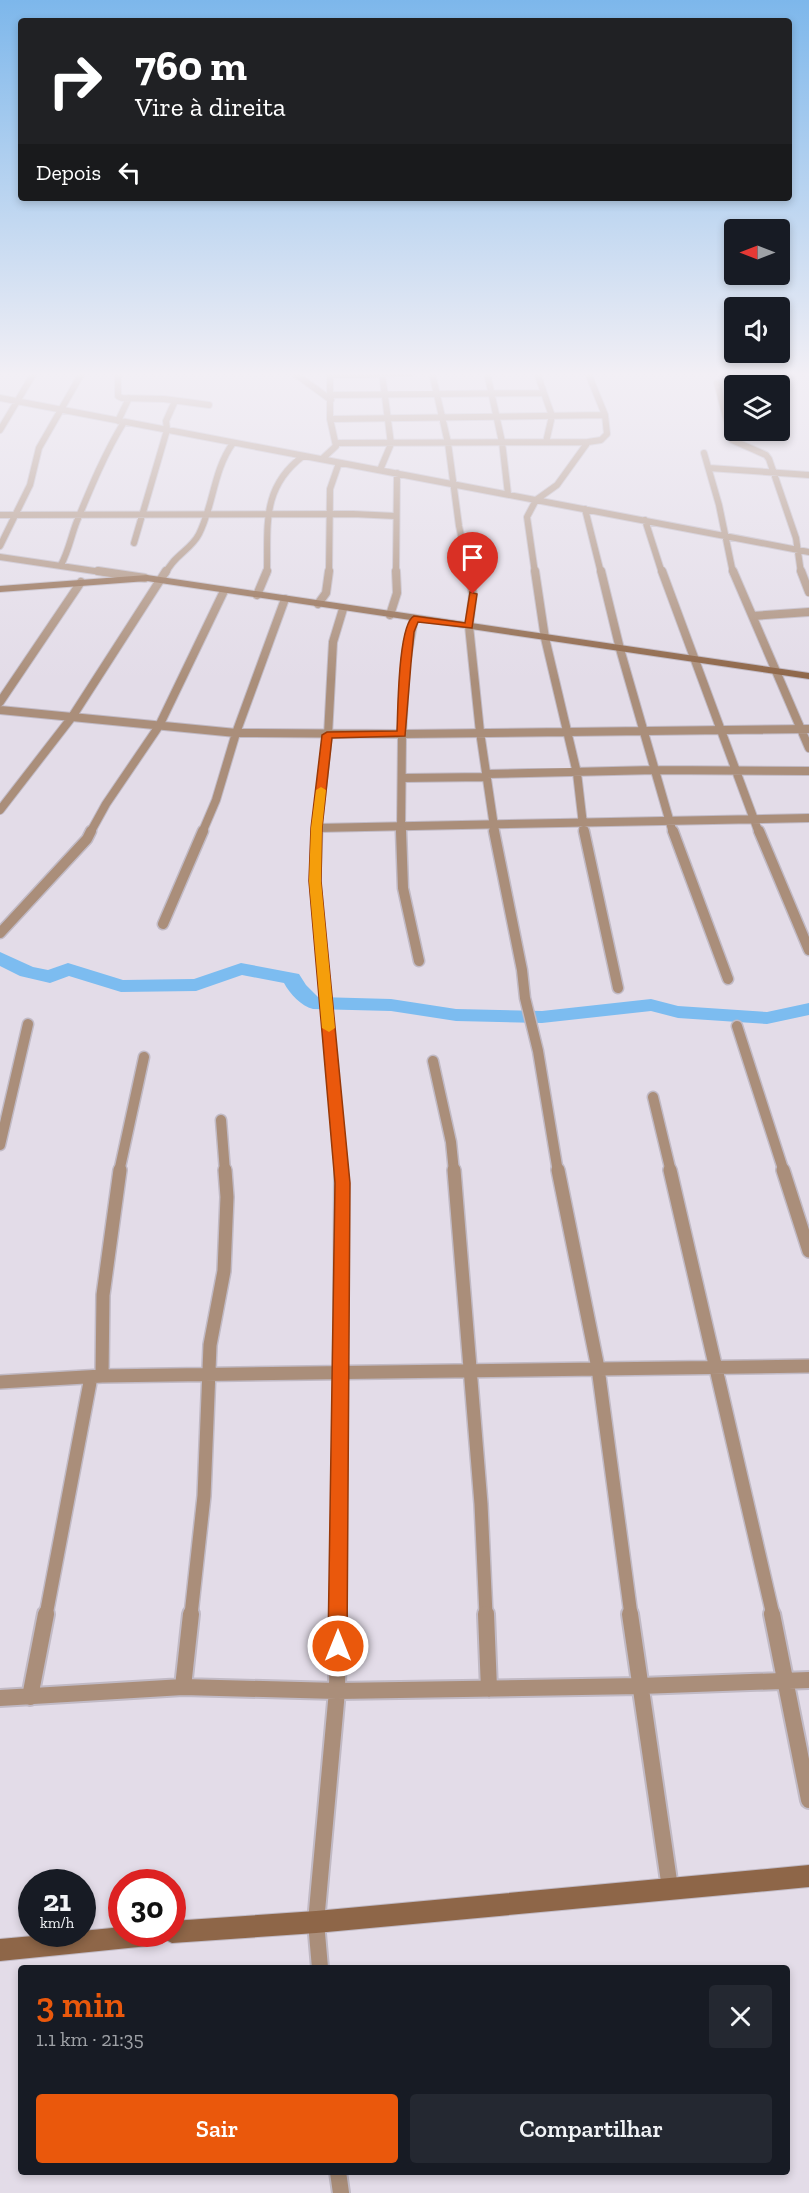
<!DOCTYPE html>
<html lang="pt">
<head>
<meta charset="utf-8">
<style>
	:root { --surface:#171b24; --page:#242831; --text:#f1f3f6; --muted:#9ea1a6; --accent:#ea580c }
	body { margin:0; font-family:"Zilla Slab",serif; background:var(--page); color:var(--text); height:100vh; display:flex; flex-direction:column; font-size:22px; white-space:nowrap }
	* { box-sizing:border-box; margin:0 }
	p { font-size:20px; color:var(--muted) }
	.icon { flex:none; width:33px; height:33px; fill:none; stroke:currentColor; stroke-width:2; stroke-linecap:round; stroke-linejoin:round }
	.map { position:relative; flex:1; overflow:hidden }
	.details { position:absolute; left:18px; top:1965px; width:772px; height:210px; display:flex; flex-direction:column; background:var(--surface); border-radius:6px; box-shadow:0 3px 9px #0003 }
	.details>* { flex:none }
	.guide { position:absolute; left:18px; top:18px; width:774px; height:183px; border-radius:6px; box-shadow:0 3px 9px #0003; background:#202124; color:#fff; overflow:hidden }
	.needle { width:39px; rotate:270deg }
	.buttons { position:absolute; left:724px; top:219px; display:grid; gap:12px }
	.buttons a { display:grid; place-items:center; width:66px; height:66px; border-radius:6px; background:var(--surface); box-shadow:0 3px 9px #0003; font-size:30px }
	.speed { position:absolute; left:18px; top:1869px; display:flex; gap:12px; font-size:30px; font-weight:700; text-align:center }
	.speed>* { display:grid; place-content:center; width:78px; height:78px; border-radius:50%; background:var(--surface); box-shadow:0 3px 9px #0003; line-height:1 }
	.speed small { font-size:15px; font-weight:400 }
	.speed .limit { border:9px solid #d22; background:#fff; color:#111 }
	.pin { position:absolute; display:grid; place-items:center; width:51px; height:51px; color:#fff; margin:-62px -26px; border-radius:50% 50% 50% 0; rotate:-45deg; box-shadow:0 0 6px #0007 }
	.pin .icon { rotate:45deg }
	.me { position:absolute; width:66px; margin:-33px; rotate:0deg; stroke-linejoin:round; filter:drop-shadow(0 0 4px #0008) }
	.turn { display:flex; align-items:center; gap:21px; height:126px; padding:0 18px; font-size:27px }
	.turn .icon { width:78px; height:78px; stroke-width:2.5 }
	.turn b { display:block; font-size:42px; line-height:51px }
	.then { display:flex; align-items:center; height:57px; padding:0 18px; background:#0003; gap:12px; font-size:22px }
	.round { display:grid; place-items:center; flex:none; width:63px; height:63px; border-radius:6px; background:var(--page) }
	.headline { display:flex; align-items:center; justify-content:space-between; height:102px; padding:0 18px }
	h1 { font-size:36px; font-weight:600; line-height:45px; color:var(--accent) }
	.primary-button { display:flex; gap:12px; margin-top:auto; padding:12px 18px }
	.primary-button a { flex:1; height:69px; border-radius:6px; background:var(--accent); color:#fff; font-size:24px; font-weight:600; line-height:69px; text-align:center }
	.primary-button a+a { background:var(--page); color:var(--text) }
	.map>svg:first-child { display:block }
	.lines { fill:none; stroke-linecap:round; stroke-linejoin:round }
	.river { fill:#7cbcf0; fill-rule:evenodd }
	.street-far4-casing { stroke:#c1bac5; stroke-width:8 }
	.street-far3-casing { stroke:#c1bac5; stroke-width:10 }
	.street-far2-casing { stroke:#c1bac5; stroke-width:13 }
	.street-far1-casing { stroke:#c1bac5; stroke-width:16 }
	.street-casing { stroke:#c1bac5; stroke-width:20 }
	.secondary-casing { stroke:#c1bac5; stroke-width:2 }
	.street-far4 { stroke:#aa8e7a; stroke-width:6 }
	.street-far3 { stroke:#aa8e7a; stroke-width:8 }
	.street-far2 { stroke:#aa8e7a; stroke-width:10 }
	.street-far1 { stroke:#aa8e7a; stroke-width:13 }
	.street { stroke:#aa8e7a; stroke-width:16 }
	.secondary { fill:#8e6648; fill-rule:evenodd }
	.route { fill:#ea580c; stroke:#983908; stroke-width:1.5 }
	.slow { fill:#f59e0b }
</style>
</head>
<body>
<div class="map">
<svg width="809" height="2193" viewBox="0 0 809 2193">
	<rect width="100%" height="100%" fill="#e3dce8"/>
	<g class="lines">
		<path class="river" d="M0,952l33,15 15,3 20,-7 55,17 71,-1 47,-16 58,11 7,11 12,12 73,2 65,10 86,2 109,-12 27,7 89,6 42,-9v12l-42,9 -89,-6 -27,-7 -109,12 -86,-2 -65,-10 -78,-2c-12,-3 -23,-15 -29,-26l-42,-8 -46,16 -75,1 -52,-16 -19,7 -30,-7 -20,-10z"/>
		<g class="street-far4-casing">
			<path id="street-far4" d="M118,373v23l4,2 42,1 45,6
				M294,373l37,27
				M432,373l16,70 11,83 10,47
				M487,373l15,69 6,52
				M537,373l15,43 -6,26
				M330,375l80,-2
				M717,383l15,57 34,15 3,4 27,79 5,35
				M330,395l214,-2
				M0,398l809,154
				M330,419l275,-4
				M118,421l11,-23
				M0,430l34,-57
				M336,443l252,-1
				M704,453l15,52 14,68
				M322,459l14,-13 -6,-27v-46
				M709,468l100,7
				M380,470l11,-26 -9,-71
				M585,509l16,64
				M0,515l353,-1 42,2
				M645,520l17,53
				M134,543l33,-113 -1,-9 9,-20
				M0,546l30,-61 9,-37 43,-75
				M0,557l108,16
				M61,565c8,-15 10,-29 16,-44 14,-34 28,-68 47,-99
				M166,573c7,-17 25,-23 33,-39 15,-30 14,-63 34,-91
				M267,573c1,-48 -6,-85 36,-117
				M329,573l1,-84 9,-26
				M396,573l1,-100
				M535,573l-8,-56 9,-17 21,-15 31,-43 13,-2 6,-6 -2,-19 -17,-42"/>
		</g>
		<g class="street-far3-casing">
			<path id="street-far3" d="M98,571l47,7
				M468,571l5,23 -4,32 11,106 15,101
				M535,571l10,67 32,135 7,60
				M601,571l19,78 53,184
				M662,571l97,262
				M733,571l76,177
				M801,571l8,21
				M257,595l10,-24
				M318,604l8,-11 3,-22
				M390,615l7,-22 -1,-22
				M753,616l56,-4
				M0,702l81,-120
				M0,710l236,23 166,1 407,-5
				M486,774l169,-4 154,1
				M402,778l84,-1
				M0,810l72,-93 94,-146
				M317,828l492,-10
				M90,833l16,-29 53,-78 65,-135
				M202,833l14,-33 20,-67 49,-134
				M317,833l11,-98 5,-93 10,-33
				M401,833l1,-99 4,-71 8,-44"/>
		</g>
		<g class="street-far2-casing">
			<path id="street-far2" d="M317,831l-2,50 26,291
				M401,831l2,57 16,73
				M494,831l28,139 3,28 13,53 20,121
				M584,831l34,157
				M673,831l55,148
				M759,831l50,119
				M163,924l40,-93
				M0,933l87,-94 4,-8
				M737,1026l47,146
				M433,1061l18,81 3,30
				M653,1097l18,75
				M221,1120l4,52
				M0,1145l28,-121
				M119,1172l25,-115"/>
		</g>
		<g class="street-far1-casing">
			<path id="street-far1" d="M454,1170l27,334 5,111
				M558,1170l40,198 33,247
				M670,1170l103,445
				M783,1170l26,81
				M102,1376l1,-81 17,-125
				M0,1382l102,-6 707,-10
				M46,1615l45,-238
				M191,1615l13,-119 6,-151 14,-74 3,-74 -2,-27
				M338,1615l3,-445"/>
		</g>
		<g class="street-casing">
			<path id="street" d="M486,1614l3,75
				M630,1614l40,274
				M772,1614l37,186
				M183,1687l8,-73
				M30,1697l16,-83
				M0,1698l183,-11 154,4 303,-5 169,-6
				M320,1968l-4,-46 21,-231 1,-77
				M338,2172l3,21"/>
		</g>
		<g class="secondary-casing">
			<path id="secondary" d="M147,575l662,98v6l-662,-98 -147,11v-6z
				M809,1865v22l-493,46 -144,10 -6,-3 -8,5 -158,16v-22l55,-5h27v-3l40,-4v7h50v-13l144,-10z"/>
		</g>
		<use href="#street-far4" class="street-far4"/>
		<use href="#street-far3" class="street-far3"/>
		<use href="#street-far2" class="street-far2"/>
		<use href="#street-far1" class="street-far1"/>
		<use href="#street" class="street"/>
		<use href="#secondary" class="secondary"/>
	</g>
	<linearGradient id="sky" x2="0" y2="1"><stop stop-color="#7db7eb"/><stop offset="0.55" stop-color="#f2eff5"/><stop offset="1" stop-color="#f2eff5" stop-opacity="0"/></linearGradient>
	<rect width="809" height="680" fill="url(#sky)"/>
	<path class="route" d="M470,592l7,2 -5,34 -54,-6 -4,10 -3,31 -6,73 -73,2 -10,90 -1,53 29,302 -3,463 -3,6 -6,2 -7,-2 -3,-6 7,-463 -26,-302 2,-53 11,-93 5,-3 70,-1c1,-20 1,-107 17,-115l51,7z"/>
	<path class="slow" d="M321,787l5,3 -4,38 -1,53 14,147 -6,4 -7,-4 -13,-147 2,-53 5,-38z"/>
</svg>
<div class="buttons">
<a><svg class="needle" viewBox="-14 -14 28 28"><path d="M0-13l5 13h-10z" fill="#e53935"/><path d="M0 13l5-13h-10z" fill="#9ea1a6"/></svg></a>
<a><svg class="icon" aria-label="sound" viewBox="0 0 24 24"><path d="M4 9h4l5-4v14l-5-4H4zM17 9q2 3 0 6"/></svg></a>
<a><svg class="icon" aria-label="layers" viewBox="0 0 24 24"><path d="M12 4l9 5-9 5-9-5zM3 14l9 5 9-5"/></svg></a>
</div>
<div class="speed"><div>21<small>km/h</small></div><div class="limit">30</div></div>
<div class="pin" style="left:473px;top:594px;background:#d93025"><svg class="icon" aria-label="arrive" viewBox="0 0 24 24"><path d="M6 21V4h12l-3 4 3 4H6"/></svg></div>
<svg class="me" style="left:338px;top:1646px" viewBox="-20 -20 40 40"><circle r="17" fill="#ea580c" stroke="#fff" stroke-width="3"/><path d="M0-11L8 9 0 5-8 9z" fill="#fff"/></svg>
<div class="guide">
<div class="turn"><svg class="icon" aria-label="right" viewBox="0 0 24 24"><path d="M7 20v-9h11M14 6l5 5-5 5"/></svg><div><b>760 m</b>Vire à direita</div></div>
<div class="then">Depois<svg class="icon" aria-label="left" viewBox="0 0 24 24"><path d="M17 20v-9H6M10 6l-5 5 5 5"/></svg></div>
</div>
<section class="details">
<div class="headline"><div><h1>3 min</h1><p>1.1 km · 21:35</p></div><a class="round"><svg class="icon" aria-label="close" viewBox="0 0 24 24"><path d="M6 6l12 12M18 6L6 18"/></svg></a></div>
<div class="primary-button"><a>Sair</a><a>Compartilhar</a></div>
</section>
</div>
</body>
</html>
